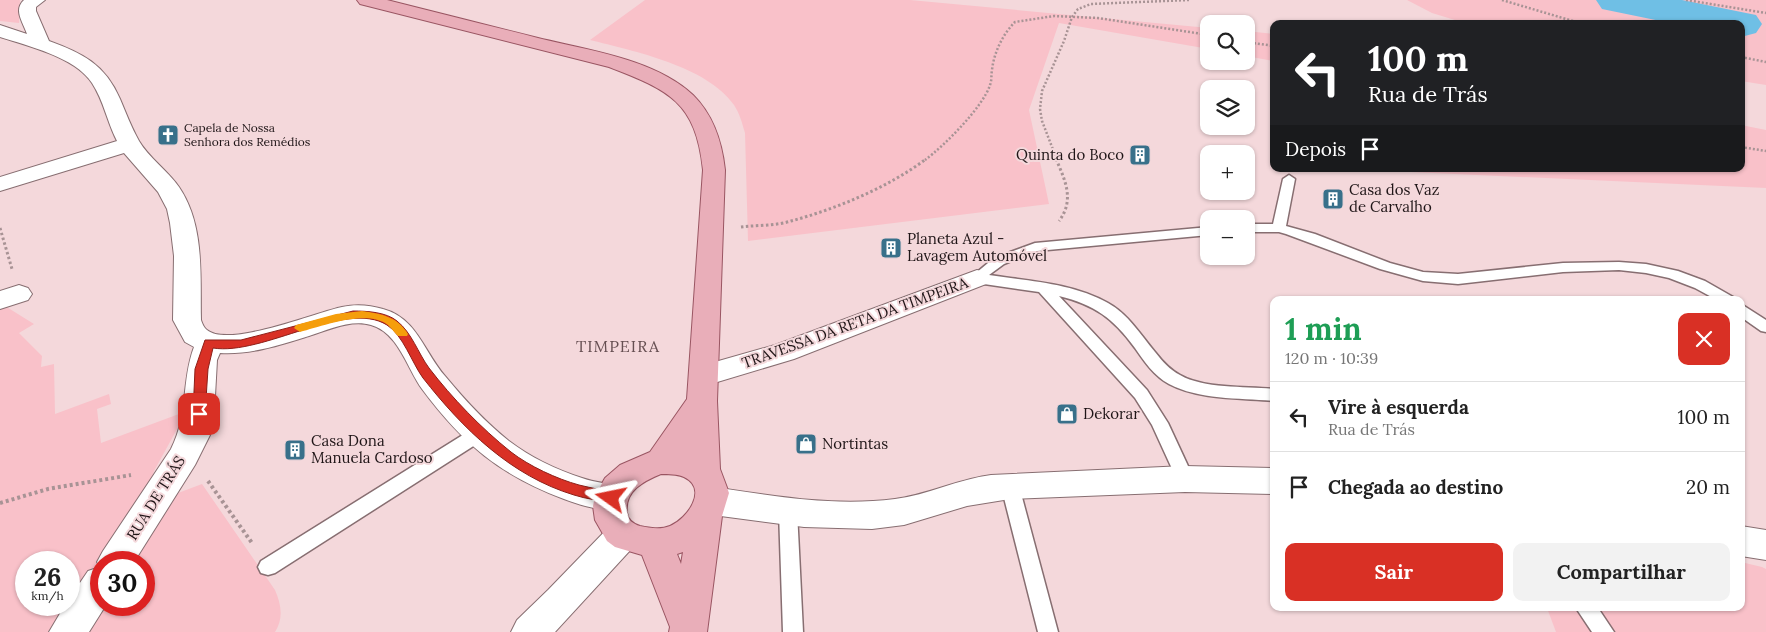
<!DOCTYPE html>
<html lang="pt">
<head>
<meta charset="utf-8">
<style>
	:root { --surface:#fff; --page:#f2f2f2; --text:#222; --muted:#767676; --line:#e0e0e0; --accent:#d93025 }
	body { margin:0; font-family:Lora,serif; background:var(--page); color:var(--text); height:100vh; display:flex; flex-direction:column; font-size:19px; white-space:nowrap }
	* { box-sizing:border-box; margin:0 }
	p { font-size:16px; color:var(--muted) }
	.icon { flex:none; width:28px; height:28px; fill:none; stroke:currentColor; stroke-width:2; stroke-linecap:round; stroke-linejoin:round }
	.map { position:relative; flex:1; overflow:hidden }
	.details { position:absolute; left:1270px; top:296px; width:475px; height:315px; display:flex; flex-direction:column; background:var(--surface); border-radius:10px; box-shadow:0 1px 4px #0004 }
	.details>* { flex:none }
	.banner { position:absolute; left:1270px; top:20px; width:475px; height:152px; border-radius:10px; box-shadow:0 1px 4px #0004; background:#202124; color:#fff; overflow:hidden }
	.tools { position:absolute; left:1200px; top:15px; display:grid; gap:10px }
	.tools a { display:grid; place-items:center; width:55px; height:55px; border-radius:10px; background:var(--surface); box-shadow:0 1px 4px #0004; font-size:25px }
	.speed { position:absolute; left:15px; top:551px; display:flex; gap:10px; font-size:25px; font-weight:700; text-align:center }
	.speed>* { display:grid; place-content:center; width:65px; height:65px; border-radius:50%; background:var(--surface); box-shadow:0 1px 4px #0004; line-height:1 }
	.speed small { font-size:12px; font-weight:400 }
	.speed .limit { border:8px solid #d22; background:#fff; color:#111 }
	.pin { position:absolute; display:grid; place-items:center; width:42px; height:42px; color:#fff; margin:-21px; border-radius:10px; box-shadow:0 2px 8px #0006 }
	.me { position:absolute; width:55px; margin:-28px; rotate:282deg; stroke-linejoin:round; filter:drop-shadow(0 0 4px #0008) }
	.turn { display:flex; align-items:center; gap:18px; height:105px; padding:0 15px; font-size:22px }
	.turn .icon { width:65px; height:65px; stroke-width:2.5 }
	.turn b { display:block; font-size:35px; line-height:42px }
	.then { display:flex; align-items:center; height:48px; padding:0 15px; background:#0003; gap:10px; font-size:19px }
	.round { display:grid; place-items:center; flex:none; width:52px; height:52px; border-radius:10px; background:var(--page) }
	.overview { display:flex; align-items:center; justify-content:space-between; height:85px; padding:0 15px }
	h1 { font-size:30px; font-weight:700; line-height:38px; color:#1e9e55 }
	.primary-button { display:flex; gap:10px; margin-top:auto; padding:10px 15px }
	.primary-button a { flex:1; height:58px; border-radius:10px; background:var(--accent); color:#fff; font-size:20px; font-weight:700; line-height:58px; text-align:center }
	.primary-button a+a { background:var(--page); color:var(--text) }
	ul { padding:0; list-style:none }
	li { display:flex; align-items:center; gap:15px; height:70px; padding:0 15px; border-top:1px solid var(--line) }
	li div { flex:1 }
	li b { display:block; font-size:19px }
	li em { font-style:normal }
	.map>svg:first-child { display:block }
	.green { fill:#f9c1c9; fill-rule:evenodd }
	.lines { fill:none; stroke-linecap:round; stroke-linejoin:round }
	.river { fill:#6fbfe5; fill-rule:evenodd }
	.service-casing { stroke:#876e71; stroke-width:3 }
	.minor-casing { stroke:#876e71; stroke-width:2 }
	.primary-casing { stroke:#995562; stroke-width:2 }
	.path-far2 { stroke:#a89395; stroke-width:2.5; stroke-dasharray:2 2; stroke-linecap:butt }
	.path-far1 { stroke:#a89395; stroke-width:3; stroke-dasharray:2.5 2.5; stroke-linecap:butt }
	.path { stroke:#a89395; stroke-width:4; stroke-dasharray:3 3; stroke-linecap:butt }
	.service { fill:#fff; fill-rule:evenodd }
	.minor { fill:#fff; fill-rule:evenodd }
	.primary { fill:#e9aeb9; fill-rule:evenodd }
	.route { fill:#d93025; stroke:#8d1f18 }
	.slow { fill:#f59e0b }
	.labels { text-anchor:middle; stroke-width:4; stroke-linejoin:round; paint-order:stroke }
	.far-poi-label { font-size:12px; fill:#1f1517; stroke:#f4d8db; text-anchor:start }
	.poi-label { font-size:15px; fill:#1f1517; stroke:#f4d8db; text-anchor:start }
	.street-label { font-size:15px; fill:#1f1517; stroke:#f4d8db }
	.neighbourhood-label { font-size:16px; letter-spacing:1px; fill:#664f52; stroke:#f4d8db }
</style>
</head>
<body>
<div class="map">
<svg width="1766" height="632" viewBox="0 0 1766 632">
	<rect width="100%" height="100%" fill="#f4d8db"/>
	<path class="green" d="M0,0h20l-1,23 -19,-2z
		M645,0h265l299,28v21l-150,-26 -30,87 20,94 -301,37 -3,-108c-3,-10 -5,-19 -11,-28 -27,-39 -101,-54 -144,-65z
		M1407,0h359v85l-25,-4v-57h-273l-36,-11z
		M1246,31l28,3v27l-28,-5z
		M1741,125l25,5v58l-421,-19h396z
		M5,306l29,18 -15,9 23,23 -1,11 13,-3 1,50 54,-20 2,10 -14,5 4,34 86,-32 -33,60 -9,37 -36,54h-8v12l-38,58h-63v-324zM26,562h43v43h-43z
		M202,484l73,106c6,14 9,28 0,42h-191l-2,-11 19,-28v12h43v-43h-23l41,-63z
		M1741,562l21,5 4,2v63h-210l-9,-24h194z"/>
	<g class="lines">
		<path class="river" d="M1596,0h86l74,15 6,9 -6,9 -15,4v-13h-66l-73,-15z"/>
		<g class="service-casing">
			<path id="service" d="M1289,175l6,4 -9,47 29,8 75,29 33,9 35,2 105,-11 56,-1 27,2 32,7 27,10 28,16 2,3h-18l-22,-12 -26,-10 -23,-5 -27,-3 -56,2 -105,12 -35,-3 -43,-12 -94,-35 -7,-2h-33v-8h27l10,-45z
				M1209,227v8l-172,16 -33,13 -15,11c40,6 84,8 119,28 20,11 32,31 47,49 7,9 15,18 25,23 24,14 66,11 94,14v12c-34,-3 -75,-1 -105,-17 -15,-8 -25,-23 -34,-36 -22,-30 -40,-43 -76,-52l88,94 21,33 26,56 -3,5 -6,2 -6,-2 -27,-59 -17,-27 -96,-106 -62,-9 -5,-2 -2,-3 24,-20 41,-15z
				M1741,304l25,16v12l-5,-1 -20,-14z
				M480,427l6,1 3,5 -3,5 -211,135 -7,2 -7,-2 -3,-6 3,-6 213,-133z
				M1010,479l6,2 3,5 39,146h-20l-37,-146 3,-5z
				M788,503l7,3 2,5 6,121h-20l-4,-121 2,-5z
				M1576,608h22l16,24h-22z"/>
		</g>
		<g class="minor-casing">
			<path id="minor" d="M24,0h21l-9,7v4l13,30c33,12 56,23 71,58 6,14 11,28 19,42 10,17 28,29 40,46 26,38 21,89 22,133 1,3 3,8 6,10 22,18 107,-17 135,-23 13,-3 28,-2 41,2 34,9 41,43 62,67 19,23 40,46 64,65 21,16 48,29 73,37 14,5 27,5 41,9l5,10 -5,10c-20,6 -40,-1 -59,-8 -64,-24 -101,-55 -142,-110 -14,-19 -24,-57 -51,-64 -20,-6 -43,5 -62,11 -29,9 -59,19 -89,17l-3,7 -3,54 -4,21 -15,30 -61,97h-33v43h5l-17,27h-40l16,-27h4v-6l19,-28 12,-4 -3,-5 6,-11 68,-102c18,-36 10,-68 23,-102l-9,-5 -12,-22 1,-64 -4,-33 -3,-14 -9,-17 -34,-39 -124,38v-14l117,-36c-10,-19 -13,-40 -25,-58 -17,-26 -64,-37 -92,-46v-12l27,9c-4,-12 -14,-24 -3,-34z
				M977,270l9,2 4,6 -4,6 -192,75 -90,27 -10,-4 -5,-7 5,-7 81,-23z
				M19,285l9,3 4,6 -4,6 -28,9v-18z
				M1185,466l89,2v26l-89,-2 -175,7 -43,7 -63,19 -32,4 -68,-2 -91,-12 -12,-4 -5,-10 5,-10 12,-4c60,9 121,20 182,12 33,-4 63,-20 96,-24z
				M623,521l12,4 5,10 -5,10 -80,87h-44l6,-12 31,-30 63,-65z
				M1741,526l25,4v30l-25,-4z"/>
		</g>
		<g class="primary-casing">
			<path id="primary" d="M357,0h30c50,13 101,25 151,38 49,12 117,21 155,57 21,21 29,47 32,75l-8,231 3,68 9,24 -7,23 -15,116h-38l1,-5 -28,-72 -27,-8 -8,-6 -12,-21 -2,-14 2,-10 10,-18 15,-13 30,-13 37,-53 16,-229c-7,-68 -34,-80 -94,-103l-249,-63zM661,474c7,0 17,0 23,3 25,12 3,42 -14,49 -10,4 -20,2 -30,0 -7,-2 -12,-6 -13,-13 -3,-22 17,-32 34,-39zM683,552l-2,12 -4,-10z"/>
		</g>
		<path class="path-far2" d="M1502,0l81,24
			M1686,0l80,13
			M1246,42l28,4
			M1741,57l25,5
			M1741,147l25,4
			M925,160c19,-14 58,-53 65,-75 2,-5 1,-10 2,-15 2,-18 11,-36 23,-48l39,-6 44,2 111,17
			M1057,160l-15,-39 -2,-12 2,-18 22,-50 8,-24 6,-8 13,-5 98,-4"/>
		<path class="path-far1" d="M1056,159c9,21 19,41 3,62
			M741,227c16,-2 34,-1 50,-6 45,-12 98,-34 135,-62
			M0,228l12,41"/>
		<path class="path" d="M208,481l44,62
			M0,503l48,-14 83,-14"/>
		<use href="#service" class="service"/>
		<use href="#minor" class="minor"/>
		<use href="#primary" class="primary"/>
	</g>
	<path class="route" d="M353,311c14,0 33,1 44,10 15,12 21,32 32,47 23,30 52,60 82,84 18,14 46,27 68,33 12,3 25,5 37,9l2,4 -2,3 -5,2c-12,-3 -25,-4 -37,-8 -63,-19 -111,-66 -151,-117 -11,-15 -20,-43 -36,-53 -41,-26 -124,31 -174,23l-5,21 -3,45 -2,3h-9l-1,-3 2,-45 10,-29h36z"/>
	<path class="slow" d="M362,311c19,3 35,5 46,23l-1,2h-9c-3,-3 -7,-8 -10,-11 -21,-16 -65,1 -88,7l-6,-4 2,-3 40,-11z"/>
	<defs>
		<g id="church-square" transform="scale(1.125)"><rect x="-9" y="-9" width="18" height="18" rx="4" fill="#38708a" stroke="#f4d8db"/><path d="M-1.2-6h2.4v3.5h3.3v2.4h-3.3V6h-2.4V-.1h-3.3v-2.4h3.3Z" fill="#fff"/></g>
		<g id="building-square" transform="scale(1.125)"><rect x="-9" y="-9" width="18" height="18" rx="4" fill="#38708a" stroke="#f4d8db"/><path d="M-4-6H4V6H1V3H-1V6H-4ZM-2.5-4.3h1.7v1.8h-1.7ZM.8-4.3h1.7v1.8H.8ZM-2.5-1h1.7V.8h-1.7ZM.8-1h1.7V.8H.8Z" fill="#fff"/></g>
		<g id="shop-square" transform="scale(1.125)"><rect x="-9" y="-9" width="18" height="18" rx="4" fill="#38708a" stroke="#f4d8db"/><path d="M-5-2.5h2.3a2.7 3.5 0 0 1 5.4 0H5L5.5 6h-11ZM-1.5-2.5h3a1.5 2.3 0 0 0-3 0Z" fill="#fff"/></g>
	</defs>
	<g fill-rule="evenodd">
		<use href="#church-square" x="168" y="135"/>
		<use href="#building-square" x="1140" y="155"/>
		<use href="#building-square" x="1333" y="199"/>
		<use href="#building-square" x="891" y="248"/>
		<use href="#shop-square" x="1067" y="414"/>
		<use href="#shop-square" x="806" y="444"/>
		<use href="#building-square" x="295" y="450"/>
	</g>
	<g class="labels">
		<g class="far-poi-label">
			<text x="184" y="132">Capela de Nossa<tspan x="184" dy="14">Senhora dos Remédios</tspan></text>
		</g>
		<g class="poi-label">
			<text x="1124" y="160" text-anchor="end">Quinta do Boco</text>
			<text x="1349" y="195">Casa dos Vaz<tspan x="1349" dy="17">de Carvalho</tspan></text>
			<text x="907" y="244">Planeta Azul -<tspan x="907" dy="17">Lavagem Automóvel</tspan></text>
			<text x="1083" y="419">Dekorar</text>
			<text x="311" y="446">Casa Dona<tspan x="311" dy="17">Manuela Cardoso</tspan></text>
			<text x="822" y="449">Nortintas</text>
		</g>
		<g class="street-label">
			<text transform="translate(855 323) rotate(-20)" y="5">TRAVESSA DA RETA DA TIMPEIRA</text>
			<text transform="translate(156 498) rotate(-58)" y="5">RUA DE TRÁS</text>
		</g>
		<g class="neighbourhood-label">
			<text x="618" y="352">TIMPEIRA</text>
		</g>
	</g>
</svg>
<div class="tools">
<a><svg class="icon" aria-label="search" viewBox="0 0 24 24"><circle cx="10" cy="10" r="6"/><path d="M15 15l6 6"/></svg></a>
<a><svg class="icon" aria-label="layers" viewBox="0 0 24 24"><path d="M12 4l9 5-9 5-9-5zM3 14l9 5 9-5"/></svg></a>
<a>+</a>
<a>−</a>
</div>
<div class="speed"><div>26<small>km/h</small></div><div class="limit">30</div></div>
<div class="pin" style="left:199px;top:414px;background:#d93025"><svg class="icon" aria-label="arrive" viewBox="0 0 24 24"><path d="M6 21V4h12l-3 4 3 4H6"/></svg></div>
<svg class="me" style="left:611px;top:498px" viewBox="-20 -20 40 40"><path d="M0-17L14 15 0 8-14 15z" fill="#d93025" stroke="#fff" stroke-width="4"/></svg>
<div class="banner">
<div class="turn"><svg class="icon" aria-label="left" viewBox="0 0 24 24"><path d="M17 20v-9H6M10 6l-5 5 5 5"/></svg><div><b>100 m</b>Rua de Trás</div></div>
<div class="then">Depois<svg class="icon" aria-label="arrive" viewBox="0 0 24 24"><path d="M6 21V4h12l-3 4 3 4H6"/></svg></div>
</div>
<section class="details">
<div class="overview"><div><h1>1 min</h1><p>120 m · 10:39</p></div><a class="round" style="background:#d93025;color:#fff"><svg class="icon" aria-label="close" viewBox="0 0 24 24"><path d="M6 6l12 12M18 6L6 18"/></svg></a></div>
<ul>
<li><svg class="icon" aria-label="left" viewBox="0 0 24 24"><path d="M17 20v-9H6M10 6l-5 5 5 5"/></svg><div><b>Vire à esquerda</b><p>Rua de Trás</p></div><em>100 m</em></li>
<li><svg class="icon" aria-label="arrive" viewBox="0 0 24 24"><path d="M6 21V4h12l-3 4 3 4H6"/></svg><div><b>Chegada ao destino</b></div><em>20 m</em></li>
</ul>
<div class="primary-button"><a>Sair</a><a>Compartilhar</a></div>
</section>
</div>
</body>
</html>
